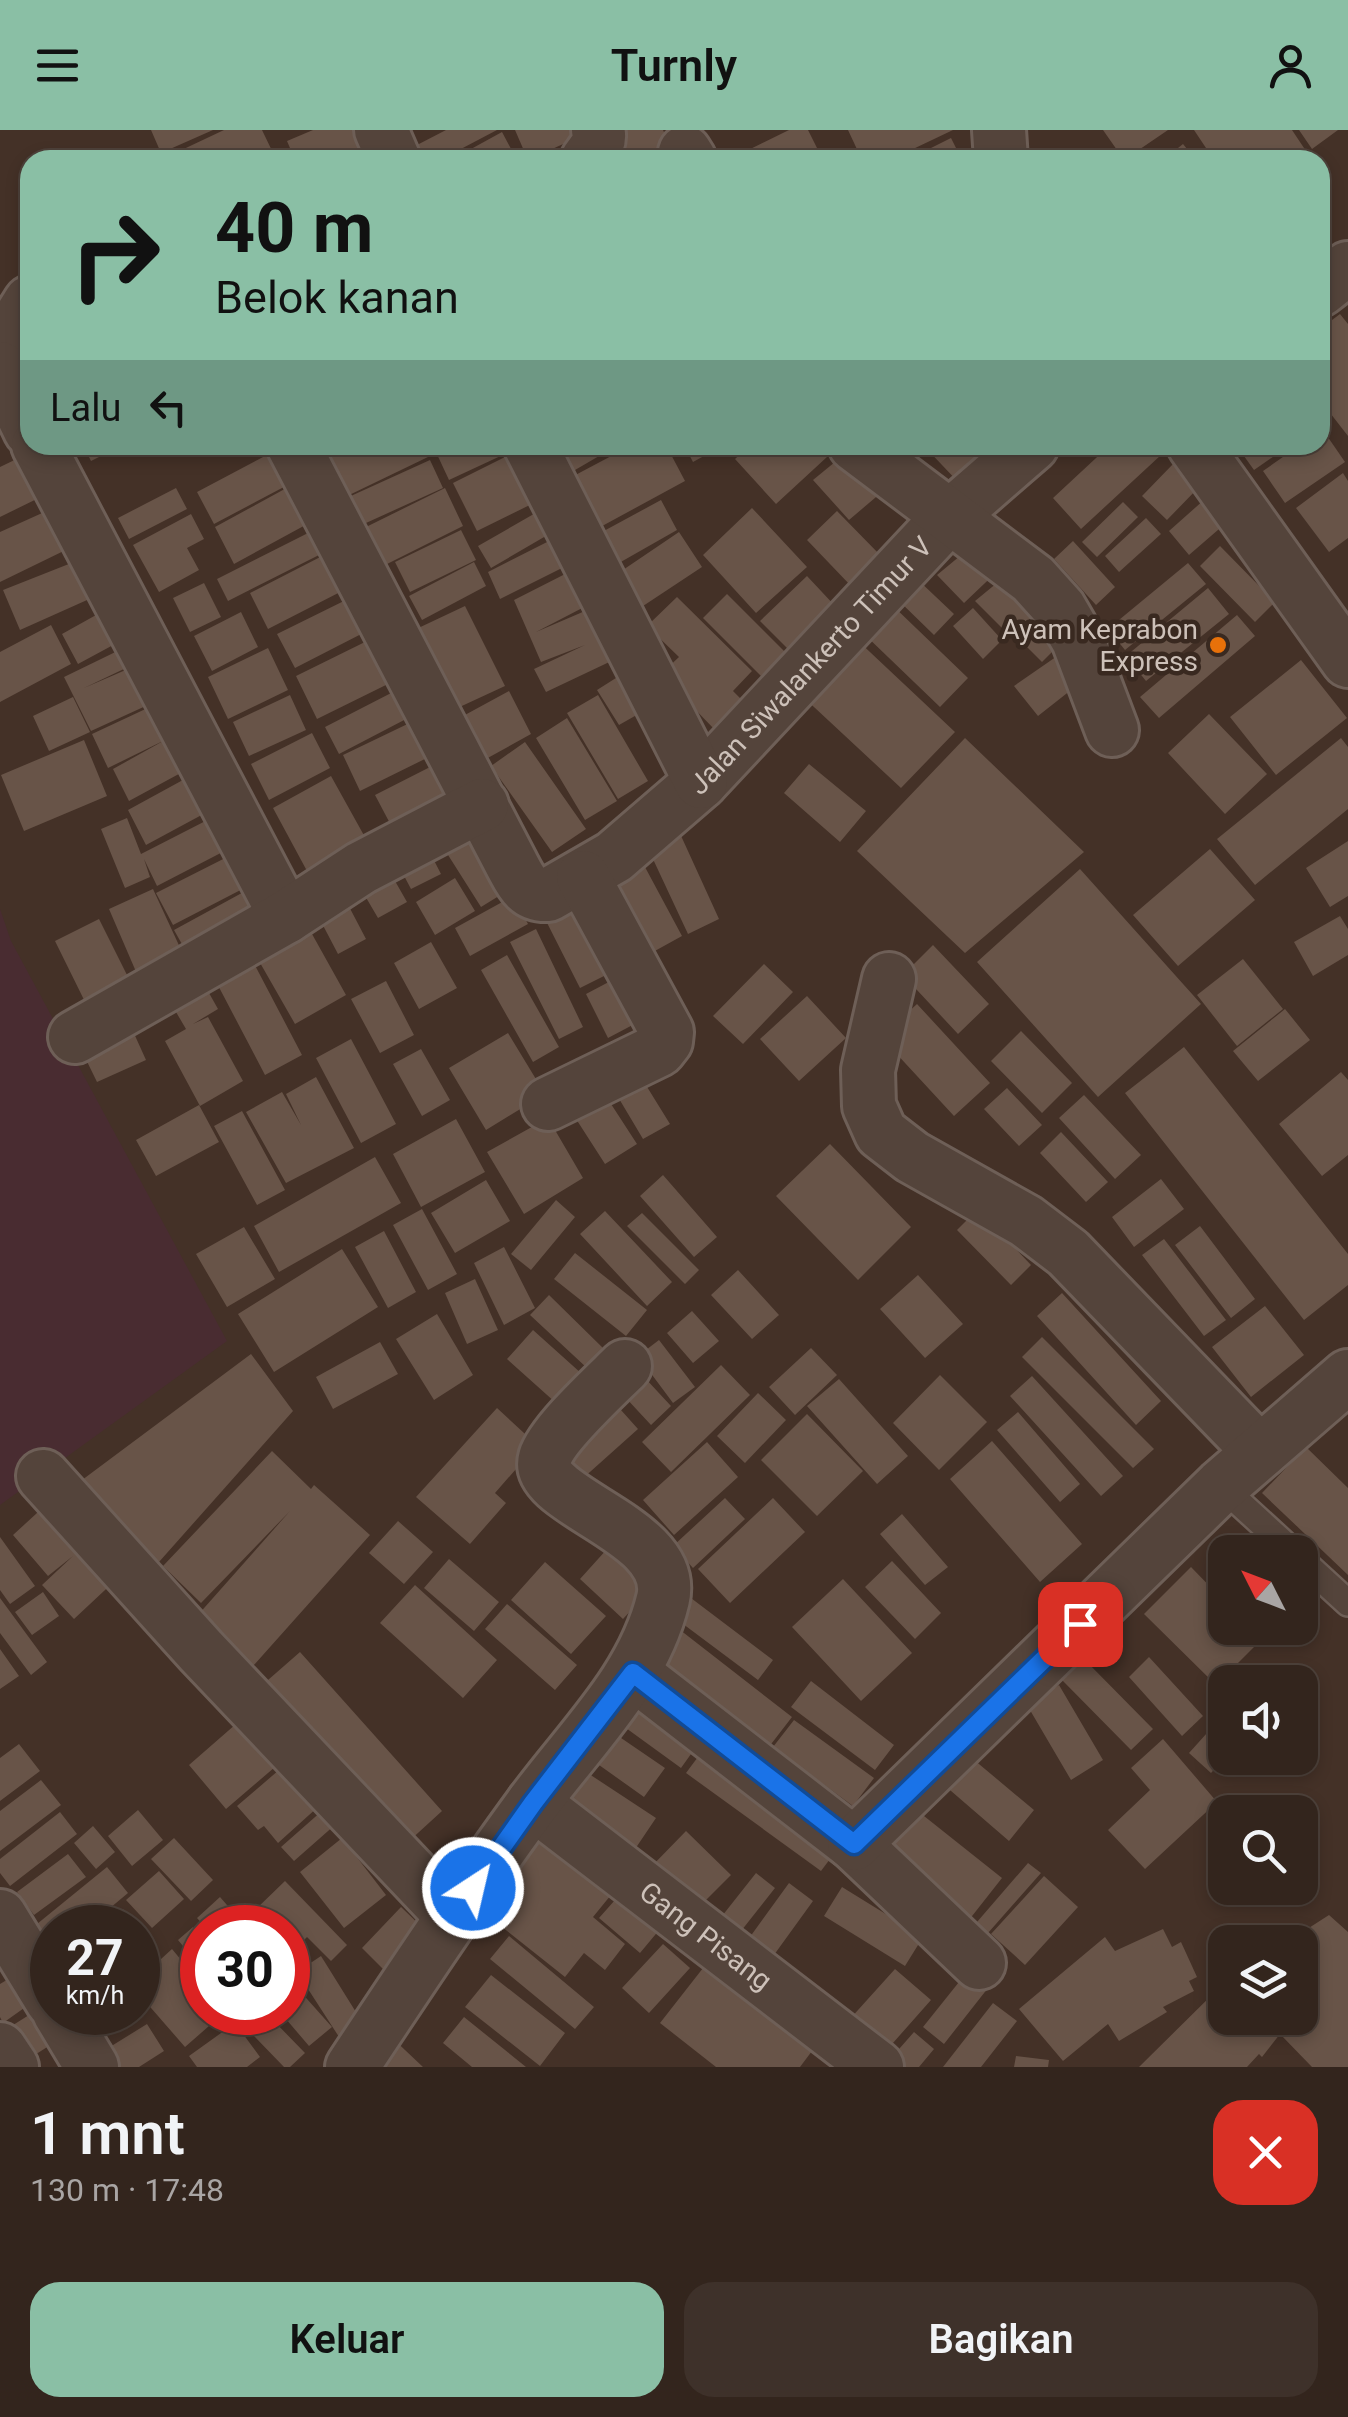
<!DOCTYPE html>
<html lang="id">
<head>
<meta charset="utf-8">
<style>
	:root { --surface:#33251d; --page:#3e312a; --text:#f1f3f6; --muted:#a9a5a4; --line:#4e423b; --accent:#8abfa5 }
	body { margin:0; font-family:Roboto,sans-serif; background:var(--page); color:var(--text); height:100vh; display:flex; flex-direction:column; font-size:38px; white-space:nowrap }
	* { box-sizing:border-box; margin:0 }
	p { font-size:32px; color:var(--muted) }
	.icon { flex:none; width:55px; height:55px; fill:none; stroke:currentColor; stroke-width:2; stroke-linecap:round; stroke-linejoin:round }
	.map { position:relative; height:1937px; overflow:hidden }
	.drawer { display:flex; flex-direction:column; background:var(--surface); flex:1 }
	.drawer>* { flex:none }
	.banner { position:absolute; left:20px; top:20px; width:1310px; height:305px; border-radius:30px; box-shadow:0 5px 15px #0003,0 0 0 2px var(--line); background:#8abfa5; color:#111; overflow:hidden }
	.needle { width:65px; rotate:312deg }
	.buttons { position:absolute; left:1208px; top:1405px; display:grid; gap:20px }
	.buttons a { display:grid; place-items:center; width:110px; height:110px; border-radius:20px; background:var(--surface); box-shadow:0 5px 15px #0003,0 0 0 2px var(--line); font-size:50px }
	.speed { position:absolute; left:30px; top:1775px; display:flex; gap:20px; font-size:50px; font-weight:700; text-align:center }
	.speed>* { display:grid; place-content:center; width:130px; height:130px; border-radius:50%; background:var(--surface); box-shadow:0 5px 15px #0003,0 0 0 2px var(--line); line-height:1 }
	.speed small { font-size:25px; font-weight:400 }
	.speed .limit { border:15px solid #d22; background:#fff; color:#111 }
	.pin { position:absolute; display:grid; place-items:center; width:85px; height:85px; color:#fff; margin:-42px; border-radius:20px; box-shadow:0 5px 15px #0006 }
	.me { position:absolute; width:110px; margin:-55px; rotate:35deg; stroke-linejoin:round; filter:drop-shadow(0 0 8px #0008) }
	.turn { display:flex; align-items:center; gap:35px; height:210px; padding:0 30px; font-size:45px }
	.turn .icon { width:130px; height:130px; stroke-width:2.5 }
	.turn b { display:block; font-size:70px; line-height:85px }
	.then { display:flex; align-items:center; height:95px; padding:0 30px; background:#0003; gap:20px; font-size:38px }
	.round { display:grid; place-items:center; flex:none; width:105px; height:105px; border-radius:30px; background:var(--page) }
	.headline { display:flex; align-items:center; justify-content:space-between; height:170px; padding:0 30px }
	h1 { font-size:60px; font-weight:600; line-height:75px }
	.button { display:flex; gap:20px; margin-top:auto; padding:20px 30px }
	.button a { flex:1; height:115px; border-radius:30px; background:var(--accent); color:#111; font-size:40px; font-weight:600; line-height:115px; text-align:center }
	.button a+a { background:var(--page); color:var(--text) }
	header { display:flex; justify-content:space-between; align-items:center; height:130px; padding:0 30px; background:var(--accent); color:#111; font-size:45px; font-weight:600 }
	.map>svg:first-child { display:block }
	.green { fill:#492c31 }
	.building { fill:#685448 }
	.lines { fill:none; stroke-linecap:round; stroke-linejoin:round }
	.lane-casing { stroke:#6e5f57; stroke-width:30 }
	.street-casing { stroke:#6e5f57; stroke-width:58 }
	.lane { stroke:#54443b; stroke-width:25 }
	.street { stroke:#54443b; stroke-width:52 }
	.route-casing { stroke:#114b97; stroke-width:25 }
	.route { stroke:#1a73e8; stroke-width:18 }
	.food-dot { fill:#e8710a; stroke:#392920; stroke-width:4 }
	.labels { text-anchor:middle; stroke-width:9; stroke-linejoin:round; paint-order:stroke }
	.poi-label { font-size:28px; fill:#cdc1b9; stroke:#392920; text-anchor:end }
	.street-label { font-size:28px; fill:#cdc1b9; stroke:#392920 }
</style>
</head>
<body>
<header><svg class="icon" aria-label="menu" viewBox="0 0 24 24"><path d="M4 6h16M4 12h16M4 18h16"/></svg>Turnly<svg class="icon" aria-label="person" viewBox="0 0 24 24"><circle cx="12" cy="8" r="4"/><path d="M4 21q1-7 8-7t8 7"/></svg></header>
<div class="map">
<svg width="1348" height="1937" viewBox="0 0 1348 1937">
	<rect width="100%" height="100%" fill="#443127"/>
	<path class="green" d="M0,779l11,32 216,400 -227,164z"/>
	<path class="building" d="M151,0h62l-52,23z
		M224,0h38l13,27 -7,3h-95l-2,-5z
		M313,0h47l14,30h-79l-8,-19z
		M446,0h51l-57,30h-15l-8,-15z
		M515,0h79l-66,30z
		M625,0h38l6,13 -38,17 -13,-27z
		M789,0h19l15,30h-88l-1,-3z
		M848,0h105l-63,30h-28z
		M1103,0h65l-44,30z
		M1194,0h98l20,30h-98z
		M1299,0h39l-26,19z
		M502,2l15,28h-66z
		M951,8l11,22h-55z
		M1183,14l13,16h-33z
		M1340,184l8,10v112l-28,-36v-71z
		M1323,300l22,32 -60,41 -22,-32 37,-26h20z
		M83,315h40l-32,16z
		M350,315h73l5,12 -85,41 -20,-41z
		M447,315h56l4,8 -58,27 -14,-30z
		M544,315h74l-55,32z
		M632,315h34l19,36 -92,50 -27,-51z
		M684,315h40l-31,17z
		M750,315h90l-64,59 -41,-45z
		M923,315h80l-42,40z
		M1110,315h42l9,10 -80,74 -28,-31z
		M1236,315h54l-36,25z
		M282,317l17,32 -85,45 -17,-32z
		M852,318l37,38 -40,34 -36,-40z
		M519,320l23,49 -65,32 -24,-48z
		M29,323l22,39 -51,25v-50z
		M430,330l13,28 -88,40 -13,-28z
		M1174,333l25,24 -32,33 -25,-24z
		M1343,343l5,8v57l-19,14 -33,-44z
		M292,355l19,37 -77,42 -19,-37z
		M176,358l11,21 -58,30 -11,-21z
		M445,358l18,38 -80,40 -19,-38z
		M1205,369l21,24 -37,32 -20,-24z
		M661,370l16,30 -58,33 -17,-31z
		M1123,372l15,15 -41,40 -15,-15z
		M60,375l18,39 -78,38v-50z
		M752,378l55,59 -51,46 -53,-58z
		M539,381l12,22 -60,35 -13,-22z
		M837,381l45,46 -30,30 -45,-47z
		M191,384l13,25 -17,9 12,22 -40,22 -26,-47z
		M1146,388l15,16 -42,38 -14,-16z
		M314,400l11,22 -97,49 -11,-22z
		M461,400l15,30 -66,32 -15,-30z
		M679,402l23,35 -65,43 -23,-34z
		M555,408l13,27 -68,34 -12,-27z
		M1073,411l42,46 -19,18 -42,-46z
		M972,416l33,18 -41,39 -27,-28z
		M1220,416l55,56 -20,20 -55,-56z
		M330,422l18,36 -80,41 -18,-36z
		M84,428l21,34 -85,38 -17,-40z
		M474,432l12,24 -64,34 -13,-24z
		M1188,433l18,21 -81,66 -17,-21z
		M573,440l17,34 -54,28 63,-27 23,51 -76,36 -12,-23 51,-24 -44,17 -27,-62z
		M1009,443l32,35 -30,29 -36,-36z
		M807,446l29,31 -46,44 -30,-30z
		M916,448l38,36 -20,21 -38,-37z
		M204,453l17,34 -31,15 -17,-34z
		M1208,458l21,26 -83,67 -20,-25z
		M727,464l58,58 -24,24 -58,-58z
		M354,466l17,33 -76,39 -18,-34z
		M677,467l75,74 -19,20 11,11 -29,28 -54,-56 18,-17 -32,-31z
		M890,473l78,75 -28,29 -78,-75z
		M114,475l14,32 -50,27 -16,-30z
		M465,476l40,80 -54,25 -39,-80z
		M973,478l29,32 -19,19 -30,-33z
		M1048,480l23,23 -29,29 -23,-23z
		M241,482l17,35 -46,24 -18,-35z
		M1237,485l18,21 -96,82 -19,-21z
		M51,495l20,39 -71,38v-50z
		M854,507l101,95 -54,56 -101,-94z
		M369,510l21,43 -73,36 -21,-43z
		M138,511l9,17 -63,30 60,-26 17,37 -70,32 -27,-54z
		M268,518l20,42 -60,29 -20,-42z
		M1063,522l22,27 -47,37 -24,-30z
		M1301,530l46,58 -71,57 -46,-58z
		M627,541l22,37 -30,17 -22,-35z
		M395,561l13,27 -69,36 -14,-27z
		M509,561l22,43 -56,31 -23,-43z
		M290,565l16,35 -57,26 -16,-34z
		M598,565l50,86 -30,18 -51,-86z
		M73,567l17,35 -41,19 -16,-35z
		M169,568l32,64 -72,39 -16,-32 52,-29 -57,28 -16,-34z
		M1209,584l58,60 -42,40 -57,-61z
		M420,588l17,35 -77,38 -17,-36z
		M567,588l50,83 -32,19 -49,-82z
		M312,603l18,35 -61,32 -18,-36z
		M965,608l119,114 -119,101 -108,-102z
		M1341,608l7,9v62l-93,76 -38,-46z
		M84,610l23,56 -83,35 -23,-56z
		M525,612l61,87 -34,23 -61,-86z
		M809,634l57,47 -26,31 -56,-49z
		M434,635l18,35 -58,31 -19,-36z
		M203,639l19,35 -76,41 -18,-35z
		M331,646l35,63 -59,32 -34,-63z
		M225,681l15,32 -83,43 -13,-27 6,18 -25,11 -24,-59 26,-11 14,36z
		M461,689l46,72 -26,16 -45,-71z
		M677,697l42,92 -31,15 -43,-92z
		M422,707l19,37 -30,15 -19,-36z
		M1348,711v55l-18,11 -24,-39z
		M1210,719l45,51 -77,66 -45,-51z
		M241,720l17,31 -85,44 -17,-32z
		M638,724l44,82 -29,16 -44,-83z
		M383,730l24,42 -29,16 -24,-41z
		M1080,739l121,135 -103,93 -121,-135z
		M455,748l20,33 -40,24 -19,-33z
		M262,752l17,32 -87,48 -18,-32z
		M583,757l41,79 -44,22 -40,-79z
		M153,759l30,65 -46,20 -28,-65z
		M513,766l15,28 -58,32 -15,-28z
		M344,767l22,42 -28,15 -22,-42z
		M1340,786l8,13v26l-35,21 -19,-34z
		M99,789l36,72 -44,23 -36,-73z
		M307,795l39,70 -51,29 -40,-70z
		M536,799l47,98 -24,12 -49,-97z
		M431,812l26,46 -38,21 -25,-46z
		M933,815l56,59 -31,30 -55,-59z
		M248,822l54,103 -37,20 -54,-103z
		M507,825l52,92 -26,15 -52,-92z
		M1243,829l40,50 -46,37 -40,-51z
		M764,834l29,28 -50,52 -30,-28z
		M622,845l22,44 -36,19 -22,-44z
		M200,847l18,32 -25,15 15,-7 35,64 -43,25 -35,-65 21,-12 -20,-34z
		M386,851l28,54 -34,18 -29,-54z
		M807,866l39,42 -47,43 -39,-42z
		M917,874l73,79 -36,33 -73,-79z
		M1285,879l25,31 -52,41 -25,-30z
		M127,888l19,42 -49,22 -20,-41z
		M1021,901l51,52 -30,30 -51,-52z
		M508,903l37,61 -59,36 -37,-62z
		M351,909l45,85 -35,19 -45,-85z
		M1184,917l164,207v31l-44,35 -179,-227z
		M421,919l29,51 -28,16 -29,-52z
		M1341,942l7,8v75l-26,21 -43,-52z
		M316,947l38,71 -68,35 -40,-71 36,-20 19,33 -15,-31z
		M644,952l26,42 -27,15 -25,-42z
		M600,957l37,57 -32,20 -36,-56z
		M1007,958l35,37 -23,21 -35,-37z
		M1084,965l57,60 -26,24 -56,-61z
		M199,975l20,37 -63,34 -20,-36z
		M242,981l43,79 -28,15 -43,-79z
		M548,988l35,60 -59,36 -37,-62z
		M456,989l29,53 -64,35 -28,-53z
		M1061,1002l47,50 -22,20 -46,-49z
		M830,1014l81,83 -53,53 -82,-84z
		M375,1027l26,46 -122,69 -25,-46z
		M663,1045l54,62 -23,20 -54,-61z
		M1161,1049l23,30 -50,38 -22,-30z
		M486,1050l24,41 -55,32 -24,-40z
		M556,1070l19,17 -44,53 -20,-16z
		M422,1079l35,65 -29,16 -35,-65z
		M978,1079l53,56 -20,20 -54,-55z
		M605,1081l67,71 -25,24 -67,-72z
		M642,1083l57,57 -14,14 -58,-58z
		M1200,1096l55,73 -24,19 -56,-73z
		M244,1097l31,52 -48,28 -31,-53z
		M384,1101l32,61 -28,16 -33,-61z
		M1164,1109l62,81 -22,16 -62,-81z
		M504,1117l31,61 -31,17 -30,-62z
		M342,1119l36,58 -104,65 -36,-58z
		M575,1123l72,57 -21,26 -72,-57z
		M738,1140l41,45 -27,24 -41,-44z
		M918,1145l45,49 -38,34 -45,-49z
		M475,1149l23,51 -31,14 -22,-51z
		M1062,1163l99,108 -25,24 -99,-109z
		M549,1165l56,55 -18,18 -57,-53z
		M1265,1176l39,49 -53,42 -39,-50z
		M692,1181l27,30 -26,22 -26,-30z
		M437,1184l36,61 -39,25 -38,-61z
		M533,1200l49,44 -26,29 -49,-44z
		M1042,1207l112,112 -21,19 -111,-111z
		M659,1210l36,47 -22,16 -35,-47z
		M380,1212l18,32 -65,35 -17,-32z
		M811,1218l26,27 -42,40 -26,-28z
		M251,1224l42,57 -142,160 -73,-88z
		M632,1234l39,42 -20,19 -39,-42z
		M721,1235l29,30 -79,77 -29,-30z
		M940,1245l47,47 -48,48 -46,-47z
		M1032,1246l91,100 -22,20 -91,-100z
		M839,1249l69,77 -31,28 -70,-78z
		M758,1263l28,27 -41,43 -28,-27z
		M612,1270l26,29 -57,51 -26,-28z
		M497,1278l40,37 -42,48 11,10 -36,41 -54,-47z
		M1018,1282l62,72 -20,18 -63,-72z
		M807,1284l56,57 -46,45 -56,-56z
		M992,1311l90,103 -42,38 -90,-103z
		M707,1312l31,35 -64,58 -31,-35z
		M1306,1317l42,41v87l-86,-82z
		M272,1321l39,38 3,-4 56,50 -117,131 -56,-50 93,-105 -89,92 -38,-37z
		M725,1368l20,21 -52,49 -20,-22z
		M773,1368l32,34 -75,71 -32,-34z
		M49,1372l71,74 -46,43 -32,-34 31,-29 -25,20 -35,-41z
		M902,1384l46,53 -23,18 -45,-51z
		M398,1391l35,31 -29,32 -35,-31z
		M0,1407l35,49 -25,18 -10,-14z
		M617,1408l44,40 -38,41 -43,-40z
		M449,1429l50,43 -25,29 -50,-43z
		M892,1431l49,52 -26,26 -50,-52z
		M545,1432l61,54 -35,38 -60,-54z
		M1191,1437l34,35v26h26l11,11 -46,46 -72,-71z
		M843,1449l69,74 -51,48 -69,-74z
		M415,1455l82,75 -34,38 -83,-75z
		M43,1462l16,24 -27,19 -17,-23z
		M683,1462l90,68 -15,20 -91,-68z
		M0,1468l47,64 -16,13 -31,-42z
		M507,1474l70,61 -22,25 -70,-61z
		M675,1496l117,91 -27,35 -117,-92z
		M0,1519l19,27 -19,13z
		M300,1522l142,159 -47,43 -143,-160z
		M1149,1527l54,59 -21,20 -53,-59z
		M1084,1529l69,70 -22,21 -69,-70z
		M811,1551l83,64 -19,25 -84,-63z
		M1059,1555l44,75 -32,20 -44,-75z
		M623,1565l73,52 -15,21 -73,-53z
		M1225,1583v45l-14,15 -22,-20z
		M244,1587l38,44 -56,48 -37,-44z
		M794,1590l80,58 -21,28 -80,-59z
		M605,1597l60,41 -21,29 -59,-42z
		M712,1608l127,109 -18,24 -135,-98z
		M1163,1609l54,63 -72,67 -37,-39 42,-40 -19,-22z
		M19,1614l21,27 -40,30v-43z
		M961,1619l73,61 -25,31 -73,-63z
		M286,1634l33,42 -41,37 -14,-17 -6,4 -21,-24z
		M577,1636l79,52 -29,43 -78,-53z
		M41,1650l20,25 -61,46v-40z
		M138,1680l25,30 -31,26 -24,-30z
		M323,1680l13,14 -42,37 -13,-14z
		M60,1682l17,22 -67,52 -10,-13v-14z
		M919,1682l83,66 -37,47 -83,-65z
		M543,1684l81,65 -31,38 32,27 -20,26 -21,-17 -19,24 -63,-50 16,-19 -31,-25z
		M93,1696l22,26 -19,17 -22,-26z
		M686,1701l45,44 -37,37 -44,-44z
		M174,1708l39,42 -22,21 -40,-42z
		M342,1708l44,57 -42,33 -44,-56z
		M68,1724l18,23 -52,38 -17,-23z
		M1028,1733l13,10 -53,60 -11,-11z
		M107,1737l21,26 -42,35h-34v16l-15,-20z
		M159,1741l25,28 -32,29 -26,-28z
		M756,1743l19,15 -45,57 -19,-15z
		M1044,1746l34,31 -53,58 -34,-31z
		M285,1751l62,64 -16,16 -24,-24 -19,19v-28h-26l-12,-13z
		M631,1752l39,35 -30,36 -41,-35z
		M789,1753l24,18 -47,65 -24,-18z
		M842,1757l81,50 -18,29 -81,-50z
		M220,1767l27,31h-41l-9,-10z
		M401,1777l24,23 -39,42 -24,-24z
		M123,1779l13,19h-37z
		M1329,1785l19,17v135h-36l-32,-33 -18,23 -3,-3 -12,13h-108l86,-85v36h75v-76h-13z
		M193,1797l9,11v31l-24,-29z
		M1163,1799l9,18 9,-5 16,35 -8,4 5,10 -31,16 4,5 -48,29 -11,-17 -45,37 -44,-52 86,-72 10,14z
		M509,1806l85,71 -19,22 -85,-70z
		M663,1814l27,24 -41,45 -27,-25z
		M172,1819l30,36v27h23l-40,35 -47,-54v-13z
		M714,1824l107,85 -21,28h-84l-56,-44z
		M321,1826l43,69 -23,15 -44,-68z
		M25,1839l16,27 -38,27 -3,-6v-33z
		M895,1839l36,31 -46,52 -36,-32z
		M967,1842l21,16 -44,56 -21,-17z
		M491,1845l74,58 -25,33 -75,-59z
		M291,1851l41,46 -23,19 -29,-34h8v-28z
		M48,1873l18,32 -36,23 -20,-31z
		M993,1873l24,18 -36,46h-38z
		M464,1887l62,50h-54l-29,-24z
		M271,1888l34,35 -15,14h-6l-31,-32z
		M235,1893l25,34 -13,10h-50l-8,-11z
		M147,1894l17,27 -25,16h-23l-11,-17z
		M914,1902l20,17 -15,18h-16l-11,-10z
		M387,1903l36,34h-60z
		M1016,1926l33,4 -1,7h-34z"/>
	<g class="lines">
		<g class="lane-casing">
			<path id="lane" d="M1221,1356l72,66
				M1300,1429l48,44"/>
		</g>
		<g class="street-casing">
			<g id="street">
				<path d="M381,0l13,30"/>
				<path d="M999,0l2,30"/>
				<path d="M685,22l5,8"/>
				<path d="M587,30c7,-10 15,-18 11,-30"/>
				<path d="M1320,160l28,-22"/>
				<path d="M0,226l2,-9 28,-45"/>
				<path d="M0,238l30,62"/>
				<path d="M38,315l248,472"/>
				<path id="s1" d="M293,315l219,420c9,17 15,31 36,30l66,-38 87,-75 247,-264 84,-73"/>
				<path d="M530,315l171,337"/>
				<path d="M855,315l178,134 27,30 18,31 34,90"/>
				<path d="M1194,315l154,216"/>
				<path d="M889,849l-21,91 1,36 12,27 31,24 114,64 42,32 192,199"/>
				<path d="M75,907l211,-120 75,-49 121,-63"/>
				<path d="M548,974l111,-54 7,-9 1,-9 -84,-155"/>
				<path d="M43,1346l158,175 252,266"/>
				<path d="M633,1543l221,171 125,119"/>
				<path id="s2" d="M533,1673l344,264"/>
				<path d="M854,1714l367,-358 127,-110"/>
				<path d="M0,1786l52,85"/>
				<path d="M59,1882l33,55"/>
				<path d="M0,1919l12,18"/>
				<path d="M352,1937c59,-89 118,-178 181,-264 48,-65 111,-124 130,-204 16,-70 -131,-97 -118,-141 7,-24 61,-73 80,-92"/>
			</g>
		</g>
		<use href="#lane" class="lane"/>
		<use href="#street" class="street"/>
	</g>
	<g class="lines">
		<g class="route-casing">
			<path id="route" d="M473,1758l60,-85 100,-130 221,171 226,-220"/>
		</g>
		<use href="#route" class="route"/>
	</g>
	<circle class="food-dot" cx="1218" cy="515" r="10"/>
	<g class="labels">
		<g class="poi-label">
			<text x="1198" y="509">Ayam Keprabon<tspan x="1198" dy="32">Express</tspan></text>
		</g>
		<g class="street-label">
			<text dy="10" stroke="none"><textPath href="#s1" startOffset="875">Jalan Siwalankerto Timur V</textPath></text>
			<text dy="10" stroke="none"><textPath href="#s2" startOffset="218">Gang Pisang</textPath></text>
		</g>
	</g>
</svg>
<div class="buttons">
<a><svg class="needle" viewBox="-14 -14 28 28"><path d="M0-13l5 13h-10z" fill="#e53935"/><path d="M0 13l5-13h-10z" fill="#a9a5a4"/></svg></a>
<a><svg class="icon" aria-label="sound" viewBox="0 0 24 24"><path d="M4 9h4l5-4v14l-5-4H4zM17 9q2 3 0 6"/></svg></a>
<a><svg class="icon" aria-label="search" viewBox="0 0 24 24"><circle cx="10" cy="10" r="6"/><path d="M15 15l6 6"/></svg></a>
<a><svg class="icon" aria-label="layers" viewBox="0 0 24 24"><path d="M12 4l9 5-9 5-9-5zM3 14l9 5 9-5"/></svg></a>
</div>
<div class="speed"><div>27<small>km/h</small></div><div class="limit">30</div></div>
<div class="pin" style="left:1080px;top:1494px;background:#d93025"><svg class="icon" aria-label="arrive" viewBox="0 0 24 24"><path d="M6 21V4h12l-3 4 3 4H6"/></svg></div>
<svg class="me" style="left:473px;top:1758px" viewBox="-20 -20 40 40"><circle r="17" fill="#1a73e8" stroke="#fff" stroke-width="3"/><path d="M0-11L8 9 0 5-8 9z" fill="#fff"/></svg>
<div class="banner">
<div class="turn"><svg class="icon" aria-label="right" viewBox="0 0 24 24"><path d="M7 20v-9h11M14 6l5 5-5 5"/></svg><div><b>40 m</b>Belok kanan</div></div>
<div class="then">Lalu<svg class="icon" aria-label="left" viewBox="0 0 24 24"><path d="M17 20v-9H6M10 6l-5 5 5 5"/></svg></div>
</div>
</div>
<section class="drawer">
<div class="headline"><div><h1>1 mnt</h1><p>130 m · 17:48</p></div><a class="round" style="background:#d93025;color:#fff"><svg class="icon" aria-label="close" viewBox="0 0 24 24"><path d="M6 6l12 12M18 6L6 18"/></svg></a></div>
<div class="button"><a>Keluar</a><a>Bagikan</a></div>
</section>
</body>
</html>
